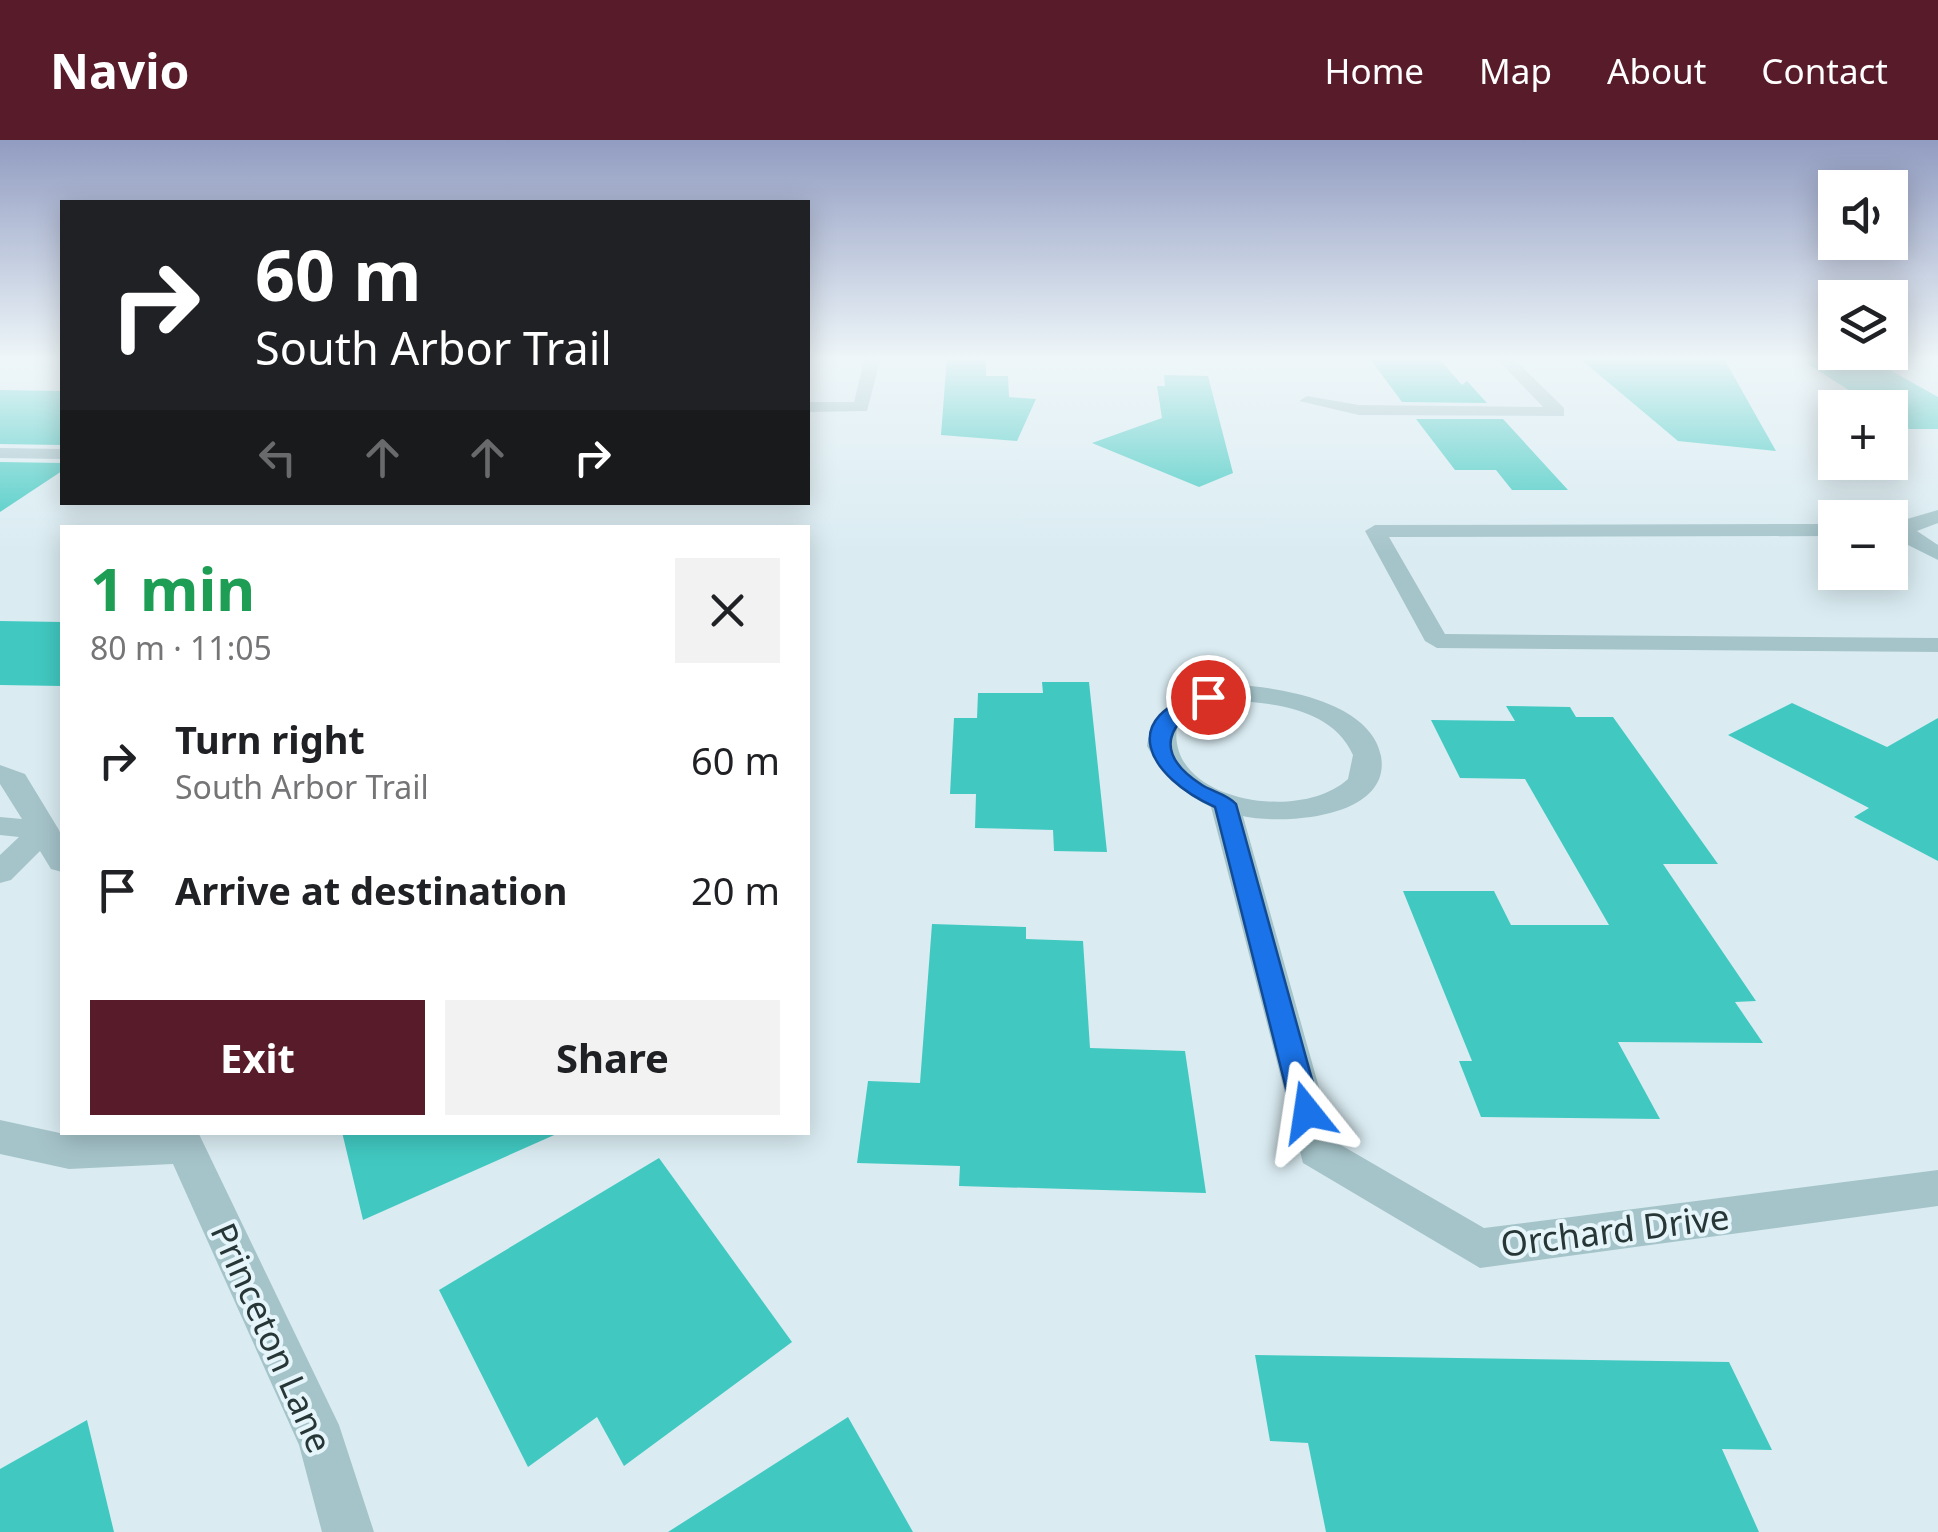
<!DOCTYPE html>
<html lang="en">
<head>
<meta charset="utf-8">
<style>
	:root { --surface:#fff; --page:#f2f2f2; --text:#202124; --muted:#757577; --accent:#581b2a }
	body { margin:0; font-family:"Noto Sans",sans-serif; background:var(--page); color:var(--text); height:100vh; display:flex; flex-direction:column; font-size:38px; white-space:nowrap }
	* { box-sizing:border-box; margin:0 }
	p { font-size:32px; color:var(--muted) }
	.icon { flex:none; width:55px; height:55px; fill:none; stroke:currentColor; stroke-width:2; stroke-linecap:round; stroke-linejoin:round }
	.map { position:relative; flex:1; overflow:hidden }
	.sheet { position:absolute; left:60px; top:385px; width:750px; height:610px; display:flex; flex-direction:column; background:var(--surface); border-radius:0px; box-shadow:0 5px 25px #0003 }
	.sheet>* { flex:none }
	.guide { position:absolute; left:60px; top:60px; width:750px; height:305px; border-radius:0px; box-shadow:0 5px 25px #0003; background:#202124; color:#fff; overflow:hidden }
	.buttons { position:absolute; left:1818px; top:30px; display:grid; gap:20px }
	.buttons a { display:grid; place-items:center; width:90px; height:90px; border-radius:0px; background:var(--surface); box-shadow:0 5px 25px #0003; font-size:50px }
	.pin { position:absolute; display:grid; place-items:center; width:85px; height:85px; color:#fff; margin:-42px; border:5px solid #fff; border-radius:50%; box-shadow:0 2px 10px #0007 }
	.me { position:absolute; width:110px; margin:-55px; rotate:345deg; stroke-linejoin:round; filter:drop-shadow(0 0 8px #0008) }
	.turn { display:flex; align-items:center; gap:35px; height:210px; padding:0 30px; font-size:45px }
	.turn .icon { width:130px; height:130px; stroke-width:2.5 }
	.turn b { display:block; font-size:70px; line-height:85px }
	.lanes { display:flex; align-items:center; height:95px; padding:0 30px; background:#0003; justify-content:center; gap:50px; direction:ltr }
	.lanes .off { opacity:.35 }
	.round { display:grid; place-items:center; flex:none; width:105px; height:105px; border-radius:0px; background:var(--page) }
	.overview { display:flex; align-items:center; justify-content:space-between; height:170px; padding:0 30px }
	h1 { font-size:60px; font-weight:700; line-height:75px; color:#1e9e55 }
	.primary-button { display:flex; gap:20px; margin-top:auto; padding:20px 30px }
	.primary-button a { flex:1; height:115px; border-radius:0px; background:var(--accent); color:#fff; font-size:40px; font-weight:700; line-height:115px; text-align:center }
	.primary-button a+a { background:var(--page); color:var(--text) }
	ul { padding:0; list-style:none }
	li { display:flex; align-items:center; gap:30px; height:130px; padding:0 30px }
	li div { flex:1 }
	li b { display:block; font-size:38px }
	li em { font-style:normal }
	header { display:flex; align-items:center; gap:60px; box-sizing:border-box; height:140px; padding:0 50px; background:var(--accent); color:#fff }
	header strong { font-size:48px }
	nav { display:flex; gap:55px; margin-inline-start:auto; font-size:35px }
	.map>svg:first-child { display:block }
	.building { fill:#41c9c1 }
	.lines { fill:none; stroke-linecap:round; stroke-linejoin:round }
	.minor { fill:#a5c4ca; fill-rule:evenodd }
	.route { fill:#1a73e8; stroke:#114b97; stroke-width:2.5 }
	.labels { text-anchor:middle; stroke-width:8; stroke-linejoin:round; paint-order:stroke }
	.near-street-label { font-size:35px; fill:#273636; stroke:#e6f5fa }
</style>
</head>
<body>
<header>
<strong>Navio</strong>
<nav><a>Home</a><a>Map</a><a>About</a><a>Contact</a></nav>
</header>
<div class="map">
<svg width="1938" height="1392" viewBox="0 0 1938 1392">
	<rect width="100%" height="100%" fill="#daecf2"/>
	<path class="building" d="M947,217h39v19h22l1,21 27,2 -19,42 -76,-6z
		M1578,217h145l53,94 -98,-10z
		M1812,217h55l71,40v32h-29l-19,-13v-8h-13l-69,-44z
		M1371,220h69l22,25 5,-4 20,22 -85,-1z
		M1164,235l44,1 25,97 -34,14 -107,-44 70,-25 -5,-32h8z
		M0,250l62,1v54l-62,-1z
		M1416,279h87l65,71h-56l-16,-20h-41z
		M0,322l62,1v8l-62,41z
		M0,481l62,1v64l-62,-1z
		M1042,542h47l18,170 -53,-1 -1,-21 -78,-2 1,-34h-26l4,-76h23l1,-25h65z
		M1792,563l95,44 51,-29v143l-84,-44 15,-9 -141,-73z
		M1506,566l64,1 6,10h37l105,147h-55l93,137 -21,1 28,41 -145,-1 42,77 -179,-2 -22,-56h13l-69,-170h91l17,34h98l-84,-146 -65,-1 -29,-58 84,1z
		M932,784l94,3v12l57,2 7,107 95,3 21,142 -247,-7 1,-20 -103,-3 11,-82 52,2z
		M342,992h219l-198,88z
		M659,1018l133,184 -168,124 -27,-49 -69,50 -89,-177z
		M1255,1215l474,7 43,88 -50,-1 37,83h-433l-18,-89 -38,-2z
		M848,1277l65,115h-245z
		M87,1280l27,112h-114v-63z"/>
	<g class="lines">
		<path class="minor" d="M865,217h16l-14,54 -59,1v-10h46z
			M1495,217h17l52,51v8l-205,-1 -60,-14 8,-5 52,9 184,2z
			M0,308l62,1v10l-62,-1z
			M1938,370v13l-21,8 21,14v15l-48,-24v-12z
			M1835,384v12l-446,1 56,97 493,4v14l-501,-4 -12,-7 -60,-110 10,-6z
			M1236,545c44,2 135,17 145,71 11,63 -100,69 -138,60l91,325 150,87 454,-58v36l-458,62 -177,-105 -92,-356c-30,-15 -48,-31 -64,-61 9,-49 47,-50 89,-61zM1236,561c43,2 98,10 117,54l-5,24c-49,45 -182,21 -171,-52l20,-16z
			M0,625l25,9 34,56 3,7v35l-11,-3 -11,-18 -29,29 -11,3v-28l19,-18 -19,-2v-18l22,2 -22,-35z
			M0,980l69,15 129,-3 141,293 35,107h-52l-23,-87 -126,-281 -104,5 -69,-15z"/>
	</g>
	<linearGradient id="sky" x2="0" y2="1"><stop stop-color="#919cc1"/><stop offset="0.53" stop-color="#eef6f9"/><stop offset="1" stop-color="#eef6f9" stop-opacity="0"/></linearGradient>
	<rect width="1938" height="412" fill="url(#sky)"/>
	<path class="route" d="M1208,551l6,2v8c-48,19 -62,52 -12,84 11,7 25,9 34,19l85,308 -4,9 -10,3 -11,-3 -4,-9 -77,-305c-67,-30 -102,-91 -7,-116z"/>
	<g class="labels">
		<g class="near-street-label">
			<text transform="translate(1615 1091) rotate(-7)" y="12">Orchard Drive</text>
			<text transform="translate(271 1198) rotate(66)" y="12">Princeton Lane</text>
		</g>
	</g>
</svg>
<div class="buttons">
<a><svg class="icon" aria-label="sound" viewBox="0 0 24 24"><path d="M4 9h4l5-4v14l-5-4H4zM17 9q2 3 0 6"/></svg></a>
<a><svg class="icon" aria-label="layers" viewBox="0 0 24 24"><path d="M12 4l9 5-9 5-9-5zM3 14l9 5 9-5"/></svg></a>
<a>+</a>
<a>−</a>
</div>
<div class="pin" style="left:1208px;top:557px;background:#d93025"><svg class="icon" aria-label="arrive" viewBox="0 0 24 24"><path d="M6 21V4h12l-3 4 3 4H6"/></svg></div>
<svg class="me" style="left:1307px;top:972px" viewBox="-20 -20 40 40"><path d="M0-17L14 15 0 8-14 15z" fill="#1a73e8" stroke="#fff" stroke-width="4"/></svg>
<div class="guide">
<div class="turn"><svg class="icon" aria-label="right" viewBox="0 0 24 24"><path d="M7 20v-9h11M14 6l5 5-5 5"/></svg><div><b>60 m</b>South Arbor Trail</div></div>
<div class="lanes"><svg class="icon off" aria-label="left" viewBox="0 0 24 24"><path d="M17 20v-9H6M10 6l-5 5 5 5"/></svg><svg class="icon off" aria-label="ahead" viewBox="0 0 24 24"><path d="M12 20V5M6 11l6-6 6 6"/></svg><svg class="icon off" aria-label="ahead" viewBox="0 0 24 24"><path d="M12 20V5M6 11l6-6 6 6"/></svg><svg class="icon" aria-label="right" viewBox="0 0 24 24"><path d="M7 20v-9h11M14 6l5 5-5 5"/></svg></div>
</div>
<section class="sheet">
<div class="overview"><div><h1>1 min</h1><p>80 m · 11:05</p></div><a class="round"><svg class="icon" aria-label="close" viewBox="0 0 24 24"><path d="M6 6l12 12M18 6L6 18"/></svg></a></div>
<ul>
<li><svg class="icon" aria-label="right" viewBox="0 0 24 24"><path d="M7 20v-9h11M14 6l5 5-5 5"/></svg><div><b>Turn right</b><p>South Arbor Trail</p></div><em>60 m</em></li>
<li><svg class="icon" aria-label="arrive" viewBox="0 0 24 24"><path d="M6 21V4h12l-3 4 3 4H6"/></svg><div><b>Arrive at destination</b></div><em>20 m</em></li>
</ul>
<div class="primary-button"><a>Exit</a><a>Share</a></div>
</section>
</div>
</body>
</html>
